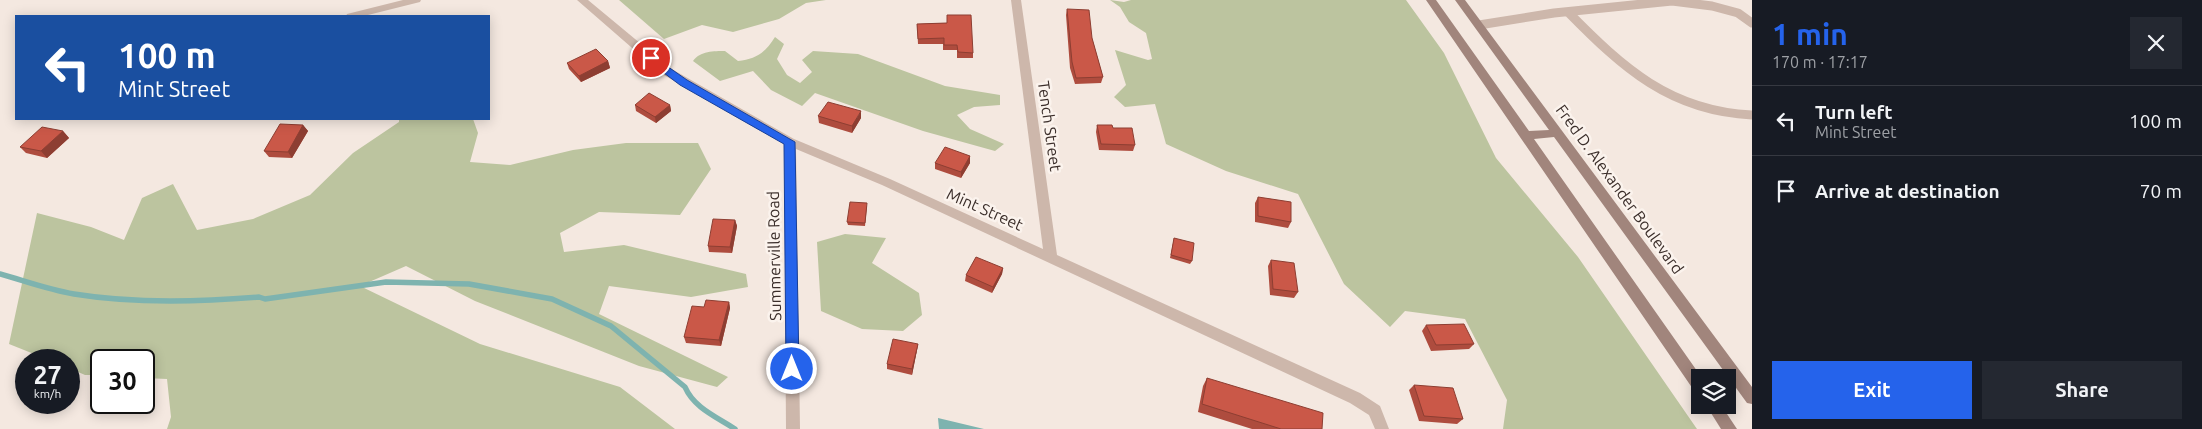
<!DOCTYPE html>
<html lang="en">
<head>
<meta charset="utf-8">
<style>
	:root { --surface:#171b24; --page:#242831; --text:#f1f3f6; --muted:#9ea1a6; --line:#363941; --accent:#2563eb }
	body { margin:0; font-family:Ubuntu,sans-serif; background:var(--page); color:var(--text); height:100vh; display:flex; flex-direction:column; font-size:19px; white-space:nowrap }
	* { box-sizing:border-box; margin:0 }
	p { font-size:16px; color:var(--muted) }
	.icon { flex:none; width:28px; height:28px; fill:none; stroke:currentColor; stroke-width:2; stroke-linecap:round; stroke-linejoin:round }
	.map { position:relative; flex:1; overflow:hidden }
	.details { display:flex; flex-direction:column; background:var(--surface); width:450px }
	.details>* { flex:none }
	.top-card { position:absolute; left:15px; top:15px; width:475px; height:105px; border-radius:0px; box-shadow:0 2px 12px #0003; background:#1a4fa0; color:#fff; overflow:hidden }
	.buttons { position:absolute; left:1691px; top:369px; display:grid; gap:10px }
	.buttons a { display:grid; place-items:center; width:45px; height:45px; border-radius:0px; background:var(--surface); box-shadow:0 2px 12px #0003; font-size:25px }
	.speed { position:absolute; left:15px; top:349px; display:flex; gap:10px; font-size:25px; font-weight:700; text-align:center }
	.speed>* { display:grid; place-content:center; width:65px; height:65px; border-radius:50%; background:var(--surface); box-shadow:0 2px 12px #0003; line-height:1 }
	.speed small { font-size:12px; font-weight:400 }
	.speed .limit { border:2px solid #111; border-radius:8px; background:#fff; color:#111 }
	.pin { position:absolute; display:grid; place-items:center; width:42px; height:42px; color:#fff; margin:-21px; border:2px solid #fff; border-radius:50%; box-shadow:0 1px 5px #0007 }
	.me { position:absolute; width:55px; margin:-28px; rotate:0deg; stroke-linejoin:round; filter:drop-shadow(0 0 4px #0008) }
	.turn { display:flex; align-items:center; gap:18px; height:105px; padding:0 20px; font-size:22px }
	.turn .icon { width:65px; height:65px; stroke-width:2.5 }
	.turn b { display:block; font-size:35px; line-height:42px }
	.round { display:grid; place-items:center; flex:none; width:52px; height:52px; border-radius:0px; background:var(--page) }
	.headline { display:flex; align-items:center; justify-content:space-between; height:85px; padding:0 20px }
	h1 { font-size:30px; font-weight:700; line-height:38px; color:var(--accent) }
	.cta { display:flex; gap:10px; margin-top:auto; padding:10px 20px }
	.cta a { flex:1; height:58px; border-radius:0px; background:var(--accent); color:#fff; font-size:20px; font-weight:700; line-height:58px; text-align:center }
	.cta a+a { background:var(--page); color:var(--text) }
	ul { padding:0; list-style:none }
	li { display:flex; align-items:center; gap:15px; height:70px; padding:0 20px; border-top:1px solid var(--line) }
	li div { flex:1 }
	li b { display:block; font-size:19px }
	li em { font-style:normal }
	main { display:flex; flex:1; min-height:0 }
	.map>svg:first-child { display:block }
	.green { fill:#bcc49f }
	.water { fill:#7eb3af }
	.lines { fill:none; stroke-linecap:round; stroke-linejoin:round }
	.stream { stroke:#7eb3af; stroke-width:5.5 }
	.lane { stroke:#cdb7ab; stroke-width:9 }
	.street { fill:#cdb7ab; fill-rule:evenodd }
	.secondary { fill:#a1857c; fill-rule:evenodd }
	.wall { fill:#ae4c3e }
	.shaded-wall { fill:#8d3e32 }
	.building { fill:#ca5848; stroke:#8d3e32 }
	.route { fill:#2563eb; stroke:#184099 }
	.labels { text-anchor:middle; stroke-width:5; stroke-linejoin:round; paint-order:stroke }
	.street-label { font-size:16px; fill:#3b2e2a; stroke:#fbf3ed }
</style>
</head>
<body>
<main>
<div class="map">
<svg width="1752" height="429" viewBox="0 0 1752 429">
	<rect width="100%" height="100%" fill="#f4e8e0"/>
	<path class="green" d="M619,0h207l-20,3 -27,16 -46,13 -31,-7 -38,14z
		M1110,0l14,2 7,-2h275l38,53 52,105 82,99 119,172h-194l4,-29 -42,-81 -60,-8 -15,16 -46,-43 -46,-90 -72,-23 -60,-27 -11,-40 -30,3 -11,-10 12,-12 -11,-35 33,10 4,-1 -6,-26 -17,-11 -9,-15z
		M775,37l9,7 -7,15 10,16 13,8 12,-11 -10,-12 11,-9 45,3 87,32 55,9v10l-26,2 -17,8 13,14 34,15 -9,7 -72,-20 -108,-38 -13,13 -31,-16 -18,-19 -33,10 -27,-20c7,-10 21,-10 32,-10l13,10c18,-2 27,-8 37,-24z
		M399,119h74l5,14 -8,29 40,3 63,-15 53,-7h72l13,26 -31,46 -81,-3 -39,21 4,19 60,-7 122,29 2,13 -57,10 -82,-11 -10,28 129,63 -11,10 -78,-21 -164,-65 -69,-35 -46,20 120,58 140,43 55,42h-508l4,-12 -4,-38 -23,-1v-18h-43v15h-16l-16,-7v-8h-20l-40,-16 28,-131 54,14 33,13 18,-42 31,-14 24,46 56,-11 57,-24 43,-42 46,-31z
		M845,234l41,4 -14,25 47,30 3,22 -19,16 -41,-2 -41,-18 -4,-69z"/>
	<path class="water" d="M938,418l46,11h-45z"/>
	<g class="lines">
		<path class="stream" d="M0,274c25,7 49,16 74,20 61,10 124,8 185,3l6,2 121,-17 83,2 83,15 59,27 74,61c9,21 32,30 50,42"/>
		<path class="lane" d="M1568,12c55,56 102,99 184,103
			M1479,25l75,-12 118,-12 40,5 26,7 14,10"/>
		<path class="street" d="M403,0h18l-1,2 -56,14h-18l1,-2z
			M577,0h11l82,68 124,71 96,40 153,70 -32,-249h10l36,255 303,138 20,13 9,23h-14l-6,-14 -19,-12 -468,-218 -86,-36 4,280h-14l-2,-285 -122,-70z"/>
		<path class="secondary" d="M1426,0h10l93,131 20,-1 -94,-130h10l287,387v17l-5,-1 -193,-266 -20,2 168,239 -2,15 -5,-1z
			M1706,405h15l16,24h-16z"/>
	</g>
	<path class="wall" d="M1067,9l25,29 11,39 -2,6 -26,1 -5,-16 -4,-53z
		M947,15l26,38v5h-16v-8h-14v-6h-25l-1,-20 30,-1z
		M608,61l2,7 -29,14 -12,-13 -2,-6z
		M635,105h35l1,6 -15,12 -20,-12z
		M818,116l43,2 -9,15 -33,-10z
		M303,125l5,6 -16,27 -23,-1 -5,-6z
		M1097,125l16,3 22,17 -2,6 -34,-1 -3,-18z
		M63,131l6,7 -22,20 -21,-5 -6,-6z
		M970,156v7l-9,15 -26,-9v-6z
		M1258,197l33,25 -3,6 -33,-6v-19z
		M867,206l-2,20 -17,-1 -1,-3z
		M735,220l2,6 -5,27 -23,-1 -1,-6z
		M1174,238l18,23 -2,3 -20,-6z
		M1271,260l27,32 -4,6 -24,-3 -2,-29z
		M1003,268l-1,6 -10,19 -27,-12 1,-6z
		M729,302l1,6 -9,38 -35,-3 -2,-6 20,-30z
		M1426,325l48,19 -5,5 -38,2 -9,-20z
		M918,344l-1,6 -5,25 -25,-6v-5z
		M1207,378l115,51h-70l-54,-17 5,-26z
		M1414,385l49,34 -6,5 -38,-3 -10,-31z"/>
	<path class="shaded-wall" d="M608,61l2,7 -29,14 -2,-6z
		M670,105l1,6 -15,12 -1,-6z
		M861,111v7l-9,15v-7z
		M303,125l5,6 -16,27 -4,-6z
		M63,131l6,7 -22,20 -6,-7z
		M970,156v7l-9,15v-6z
		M735,220l2,6 -5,27 -2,-6z
		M1003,268l-1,6 -10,19 1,-6z
		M729,302l1,6 -9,38 -2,-6z
		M918,344l-1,6 -5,25v-6z"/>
	<path class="building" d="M1067,9l22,1 3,28 11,39 -27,1 -4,-16z
		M947,15h24l2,38 -15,-1 -1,-7h-13v-7l-26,1 -1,-15 30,-1z
		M596,49l12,12 -29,15 -12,-13z
		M649,93l21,12 -15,12 -20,-12z
		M828,102l33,9 -9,15 -34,-10z
		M280,124l23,1 -15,27 -24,-1z
		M1097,125h15l1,3h19l3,17 -34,-1z
		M42,127l21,4 -22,20 -21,-4z
		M945,147l25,9 -9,16 -26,-9z
		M1258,197l33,5v20l-33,-6z
		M850,202l17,1 -2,20 -18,-1z
		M713,219l22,1 -5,27 -22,-1z
		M1174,238l20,5 -2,18 -21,-6z
		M976,257l27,11 -10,19 -27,-12z
		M1271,260l23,3 4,29 -25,-3z
		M706,300l23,2 -10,38 -35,-3 8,-31 12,1z
		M1464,324l10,20 -38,1 -10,-20z
		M893,339l25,5 -6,25 -25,-5z
		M1207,378l116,35 -1,16h-41l-79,-25z
		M1414,385l39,3 10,31 -39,-3z"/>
	<path class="route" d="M651,55l36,25 108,62 4,227 -2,4h-9l-2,-4 -2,-225 -104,-59 -32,-24v-5z"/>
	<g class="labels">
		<g class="street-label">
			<text transform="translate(1050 126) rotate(82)" y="6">Tench Street</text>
			<text transform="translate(1620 189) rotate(54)" y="6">Fred D. Alexander Boulevard</text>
			<text transform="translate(985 209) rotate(24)" y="6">Mint Street</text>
			<text transform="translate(774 256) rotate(-91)" y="6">Summerville Road</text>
		</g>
	</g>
</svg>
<div class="buttons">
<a><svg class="icon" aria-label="layers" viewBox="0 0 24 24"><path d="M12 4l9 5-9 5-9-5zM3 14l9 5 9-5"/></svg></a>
</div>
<div class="speed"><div>27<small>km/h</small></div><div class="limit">30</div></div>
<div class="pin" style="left:651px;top:58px;background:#d93025"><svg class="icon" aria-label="arrive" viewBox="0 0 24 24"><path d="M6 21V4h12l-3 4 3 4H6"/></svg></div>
<svg class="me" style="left:792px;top:369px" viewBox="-20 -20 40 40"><circle r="17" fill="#2563eb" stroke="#fff" stroke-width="3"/><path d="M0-11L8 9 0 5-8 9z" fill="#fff"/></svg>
<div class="top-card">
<div class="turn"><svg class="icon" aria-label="left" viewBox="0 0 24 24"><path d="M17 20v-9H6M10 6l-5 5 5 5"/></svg><div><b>100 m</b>Mint Street</div></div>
</div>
</div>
<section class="details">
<div class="headline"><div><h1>1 min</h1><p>170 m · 17:17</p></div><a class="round"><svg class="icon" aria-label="close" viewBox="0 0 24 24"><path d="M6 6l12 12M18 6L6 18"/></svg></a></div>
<ul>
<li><svg class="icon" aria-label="left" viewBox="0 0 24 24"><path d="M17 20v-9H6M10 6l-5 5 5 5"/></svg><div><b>Turn left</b><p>Mint Street</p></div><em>100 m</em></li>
<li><svg class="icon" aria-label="arrive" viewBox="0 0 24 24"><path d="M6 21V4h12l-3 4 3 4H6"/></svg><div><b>Arrive at destination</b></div><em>70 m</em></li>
</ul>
<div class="cta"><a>Exit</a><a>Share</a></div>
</section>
</main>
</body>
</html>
